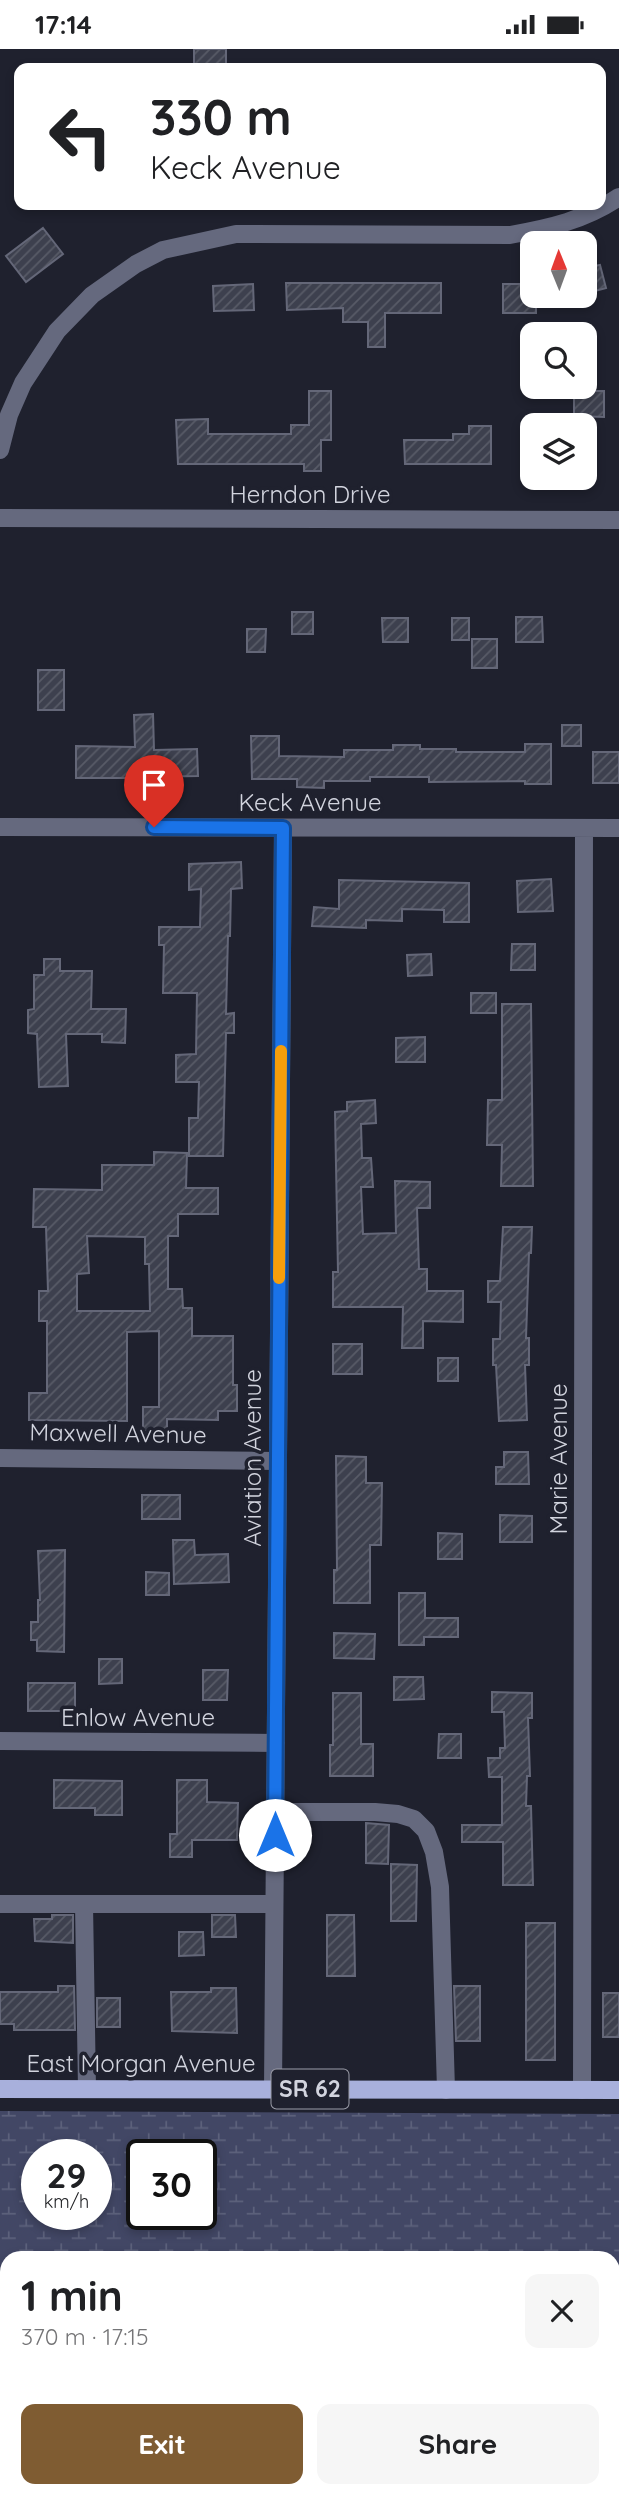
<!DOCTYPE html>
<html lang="en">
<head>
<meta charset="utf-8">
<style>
	:root { --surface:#fff; --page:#f6f6f6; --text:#202124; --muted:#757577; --accent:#7f5c32 }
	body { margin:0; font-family:Quicksand,sans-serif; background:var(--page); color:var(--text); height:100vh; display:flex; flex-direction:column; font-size:26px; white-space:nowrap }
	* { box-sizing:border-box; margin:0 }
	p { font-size:23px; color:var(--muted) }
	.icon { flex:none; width:38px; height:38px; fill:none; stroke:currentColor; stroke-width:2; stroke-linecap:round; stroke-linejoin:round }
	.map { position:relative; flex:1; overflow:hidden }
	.side { position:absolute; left:0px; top:2202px; width:620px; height:247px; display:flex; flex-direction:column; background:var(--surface); border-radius:21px 21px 0 0; box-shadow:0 4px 10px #0003 }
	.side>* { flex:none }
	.top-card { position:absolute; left:14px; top:14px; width:592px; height:147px; border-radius:14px; box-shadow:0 4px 10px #0003; background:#fff; color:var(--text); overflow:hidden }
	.needle { width:46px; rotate:359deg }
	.tools { position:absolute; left:520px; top:182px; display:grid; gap:14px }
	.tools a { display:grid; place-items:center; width:77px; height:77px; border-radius:14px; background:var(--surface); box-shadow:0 4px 10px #0003; font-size:35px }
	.speed { position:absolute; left:21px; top:2090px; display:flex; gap:14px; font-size:35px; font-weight:700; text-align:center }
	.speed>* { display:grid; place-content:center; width:91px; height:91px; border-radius:50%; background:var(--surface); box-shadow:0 4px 10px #0003; line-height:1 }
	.speed small { font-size:18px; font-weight:400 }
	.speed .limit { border:4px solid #111; border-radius:10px; background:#fff; color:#111 }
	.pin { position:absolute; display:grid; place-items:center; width:60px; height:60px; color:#fff; margin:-72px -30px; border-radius:50% 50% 50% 0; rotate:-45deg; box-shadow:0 0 7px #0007 }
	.pin .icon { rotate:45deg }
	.me { position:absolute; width:77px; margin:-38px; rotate:0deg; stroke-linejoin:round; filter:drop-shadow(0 0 5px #0008) }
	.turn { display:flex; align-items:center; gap:24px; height:147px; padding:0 21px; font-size:32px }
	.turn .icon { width:91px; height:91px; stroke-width:2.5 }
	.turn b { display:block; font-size:49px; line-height:60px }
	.round { display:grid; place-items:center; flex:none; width:74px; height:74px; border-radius:14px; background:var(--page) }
	.overview { display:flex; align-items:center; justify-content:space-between; height:119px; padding:0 21px }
	h1 { font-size:42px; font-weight:700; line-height:52px }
	.primary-button { display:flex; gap:14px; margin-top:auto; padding:14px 21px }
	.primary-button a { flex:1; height:80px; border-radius:14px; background:var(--accent); color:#fff; font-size:28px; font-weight:700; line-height:80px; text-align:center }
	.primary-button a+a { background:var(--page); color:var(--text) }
	.status { display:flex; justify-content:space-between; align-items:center; height:49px; padding:0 35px; background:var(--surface); direction:ltr }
	.status svg { height:19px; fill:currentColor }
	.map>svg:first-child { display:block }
	.wetland { fill:url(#wetland-marsh); fill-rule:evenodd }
	.building { fill:url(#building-hatch); stroke:#646778; stroke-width:2; fill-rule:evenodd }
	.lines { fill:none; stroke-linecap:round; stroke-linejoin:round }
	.minor { stroke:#65697e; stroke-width:18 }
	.major { stroke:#a8b0dc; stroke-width:18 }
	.route-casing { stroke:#114b97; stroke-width:18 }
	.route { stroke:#1a73e8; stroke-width:12 }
	.slow { stroke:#f59e0b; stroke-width:12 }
	.labels { text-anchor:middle; stroke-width:7; stroke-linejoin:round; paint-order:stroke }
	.shield { fill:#1f212e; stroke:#9c9ea9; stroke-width:2 }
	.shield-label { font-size:23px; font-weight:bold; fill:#d2d4de }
	.street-label { font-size:24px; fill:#d2d4de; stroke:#1f212e }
</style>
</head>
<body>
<div class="status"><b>17:14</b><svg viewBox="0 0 49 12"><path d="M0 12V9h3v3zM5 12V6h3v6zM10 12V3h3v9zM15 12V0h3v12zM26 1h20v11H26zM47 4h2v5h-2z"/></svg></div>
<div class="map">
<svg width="619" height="2447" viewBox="0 0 619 2447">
	<defs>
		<pattern id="wetland-marsh" width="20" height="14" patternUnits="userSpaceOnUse" patternTransform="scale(1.75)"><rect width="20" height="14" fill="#424765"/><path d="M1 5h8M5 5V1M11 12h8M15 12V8" fill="none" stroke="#5c617b"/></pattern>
		<pattern id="building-hatch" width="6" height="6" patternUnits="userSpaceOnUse" patternTransform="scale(1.75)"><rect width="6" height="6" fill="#3d404e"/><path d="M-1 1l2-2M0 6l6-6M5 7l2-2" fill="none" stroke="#585b67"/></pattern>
	</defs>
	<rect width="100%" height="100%" fill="#1f212e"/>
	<path class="wetland" d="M0,2062l619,3v382h-619zM37,2105h59v60h-59zM142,2105h59v60h-59zM7,2208h605v233h-605z"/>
	<path class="building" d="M194,0h32v19h-32z
		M43,179l20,26 -37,28 -20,-26z
		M600,216l6,23 -22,6v-26z
		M286,234h155v30h-56v34h-17v-25h-25v-14l-56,2z
		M253,235l1,26 -40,1 -1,-25z
		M503,235h29v12h4v17h-33z
		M309,342h22v49h-10v31h-17v-7h-126l-2,-44 32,-1v15h83v-9h18z
		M574,342h30v26l-30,-1z
		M469,377h22v38h-86l-1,-24h49v-6h16z
		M292,563h21v22h-21z
		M516,568h26l1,25h-27z
		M382,569h26v24h-25z
		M452,569h17v22h-17z
		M247,580h19l-1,23h-18z
		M472,590h25v29h-25z
		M38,621h26v40h-26z
		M153,665l1,36 43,-1 1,27 -54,1v8h-16l-1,-7h-51v-32l59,1 -1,-32z
		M562,676h19v21h-19z
		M251,687h28v20l65,1v-7h49v-5h27v4h36v3h69v-8h26v40h-26v-3l-96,1v-5h-59v4h-46v7l-27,-1v-8h-45z
		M593,703h26v31h-26z
		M241,813l1,26 -11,1 -1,47h-2l-2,78 8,-1v20h-8l-3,123h-34v-38h9l1,-36h-23v-27l20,-1 1,-61h-34l1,-48h-5v-18h41l1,-38 -12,1v-26z
		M551,830l2,32 -35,1 -1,-31z
		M339,831l130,3v39h-25v-12l-42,-1v12l-36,-1v8l-54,-2 2,-19 25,2z
		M512,895h23v26h-24z
		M431,905l1,21 -24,1 -1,-21z
		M44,910h16v12h32l-1,38h35l-1,34 -23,-1v-8h-36l2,52 -29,1 -2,-53 -9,-1v-23l6,-1v-34h10z
		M471,944h25v20h-25z
		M502,955h29l2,182h-32l1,-41h-15l1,-45h14z
		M425,988v25h-29v-24z
		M375,1051l1,23 -15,1 1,34h9l2,29h-12l2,47 33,-1 -1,-52 35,1v26h-13l2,61h8v22h36v31l-40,-1v27h-21l1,-41h-70v-35h5l-3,-160 12,-1v-9z
		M154,1103l33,1 -1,35h32v26h-40v22h-10v53h14l1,19h9v28h41v49h4v26h-19v9l-51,-1v12h-24v-24h16v-76l-32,1v89l-98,-1v-27h18v-72h-8v-30h9l-2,-64h-13l1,-38 68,1v-25h52zM87,1187l58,1v27h4l1,47h-73v-37l12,-1z
		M503,1178h29l-1,26h-2l-3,85h3v27h-4l2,55 -28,1 -3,-56h-3v-26h7l1,-37h-13v-21h12z
		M333,1295h29v30h-29z
		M438,1309h20v23h-20z
		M504,1403h24l1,32h-33v-17h8z
		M336,1407l30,1v26h16l-1,62h-11v58h-36v-33h3z
		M142,1446h38v24h-38z
		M500,1466l32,1v26h-32z
		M438,1484l24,1v25h-24z
		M173,1491h21l1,15 33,-1 1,28 -55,2z
		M65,1501l-1,102 -27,-1v-11h-6v-18h7v-22h2l-2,-49z
		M146,1523l23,1v22h-23z
		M399,1544h26v25h33v19h-34v8h-25z
		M334,1584l41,1 -1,25 -40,-1z
		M99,1610h23v24l-23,1z
		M203,1621h25l-1,30h-24z
		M394,1628h29l1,22 -30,1z
		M28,1634h47v28h-47z
		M492,1643l40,1v25h-4l2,58h-3l-1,30h5l2,79h-30v-43h-41v-17h40v-48h-13l-1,-19h12v-10h5l-1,-36h-12z
		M333,1644h28v51h12v32h-43v-31h3z
		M439,1685h22v24h-23z
		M54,1731l68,1v34h-27v-7h-41z
		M177,1731h30v22l31,1 -1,37h-45v17h-22v-23h7z
		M366,1774l23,2 -1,39 -22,-1z
		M391,1815l26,1 -1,56h-25z
		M52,1866h21v28l-38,-2 -1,-22h18z
		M212,1866h23l1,22h-24z
		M327,1866h27l1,61h-28z
		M526,1874h29v137h-29z
		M179,1883h24l1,23 -25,1z
		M58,1937h16l1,44h-61v-6h-14v-32h58z
		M454,1937h26v55h-24z
		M211,1939h25l1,45 -65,-2 -1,-39h40z
		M603,1944h16v44h-16z
		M97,1949h23v29h-23z"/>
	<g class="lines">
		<path class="minor" d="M0,401l9,-35 14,-32 34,-52 35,-36 44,-31 27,-14 73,-16 274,1c39,-7 76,-15 109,-38
			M0,469l619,2
			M0,778l619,1
			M0,1409l278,3
			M0,1692l276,2
			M275,1763h100l23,2 16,5 12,12 8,21 6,35 6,203
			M0,1855h274
			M84,1855l3,185
			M273,2040l10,-1261
			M582,2041l2,-1262"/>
		<path class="major" d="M0,2040l619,1"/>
	</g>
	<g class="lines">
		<g class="route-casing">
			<path id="route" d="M154,778l129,1 -8,1007"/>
		</g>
		<use href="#route" class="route"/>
		<path class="slow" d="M279,1229l2,-227"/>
	</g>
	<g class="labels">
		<rect class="shield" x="271.5" y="2020.5" width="77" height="39" rx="5"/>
		<g class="shield-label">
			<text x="310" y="2048">SR 62</text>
		</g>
		<g class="street-label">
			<text x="310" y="454">Herndon Drive</text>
			<text x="310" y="762">Keck Avenue</text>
			<text transform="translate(118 1385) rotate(1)" y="8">Maxwell Avenue</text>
			<text transform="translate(253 1409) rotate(-90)" y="8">Aviation Avenue</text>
			<text transform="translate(559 1410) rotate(-90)" y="8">Marie Avenue</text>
			<text x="138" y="1677">Enlow Avenue</text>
			<text x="141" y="2023">East Morgan Avenue</text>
		</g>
	</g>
</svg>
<div class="tools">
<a><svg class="needle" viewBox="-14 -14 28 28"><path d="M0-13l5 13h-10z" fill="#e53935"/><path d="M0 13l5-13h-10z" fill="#757577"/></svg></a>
<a><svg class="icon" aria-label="search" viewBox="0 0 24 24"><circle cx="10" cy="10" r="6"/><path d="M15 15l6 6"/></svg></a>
<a><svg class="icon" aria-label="layers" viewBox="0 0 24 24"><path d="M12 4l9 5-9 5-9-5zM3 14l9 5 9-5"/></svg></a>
</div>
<div class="speed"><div>29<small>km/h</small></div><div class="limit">30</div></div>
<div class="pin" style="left:154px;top:778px;background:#d93025"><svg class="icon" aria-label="arrive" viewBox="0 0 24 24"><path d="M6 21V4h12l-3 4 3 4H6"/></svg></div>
<svg class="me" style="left:275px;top:1786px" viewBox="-20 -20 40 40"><circle r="19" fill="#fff"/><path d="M0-13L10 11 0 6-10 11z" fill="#1a73e8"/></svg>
<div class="top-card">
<div class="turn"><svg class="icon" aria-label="left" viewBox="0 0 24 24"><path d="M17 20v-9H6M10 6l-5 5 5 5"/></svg><div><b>330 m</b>Keck Avenue</div></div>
</div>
<section class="side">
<div class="overview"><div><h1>1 min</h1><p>370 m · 17:15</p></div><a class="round"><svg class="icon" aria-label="close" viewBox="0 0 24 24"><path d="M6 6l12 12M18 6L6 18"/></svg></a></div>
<div class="primary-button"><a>Exit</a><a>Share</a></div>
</section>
</div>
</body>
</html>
